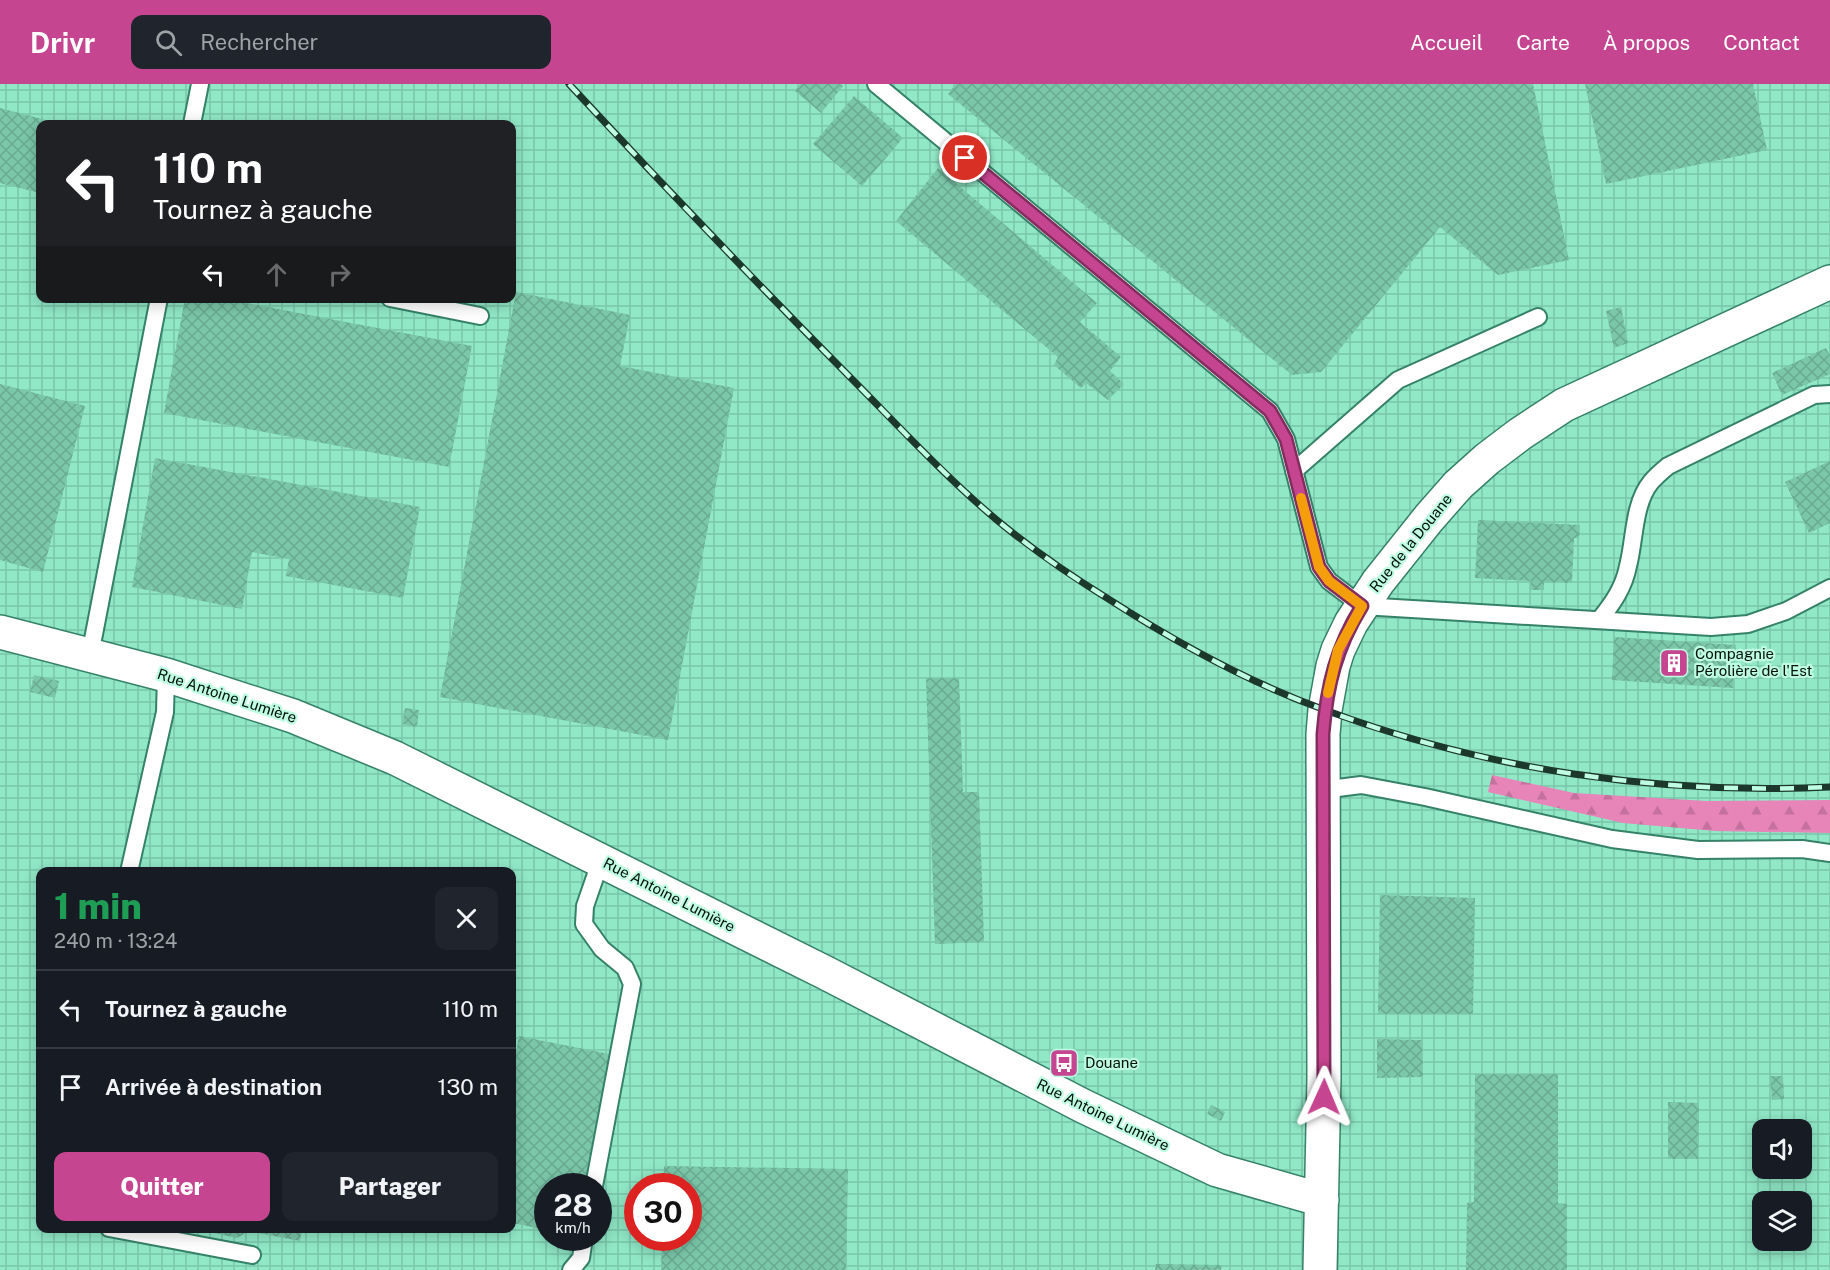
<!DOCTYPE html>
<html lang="fr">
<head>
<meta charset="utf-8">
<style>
	:root { --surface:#171b24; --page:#20242c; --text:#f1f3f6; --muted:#9ea1a6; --line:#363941; --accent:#c64590 }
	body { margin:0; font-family:"Public Sans",sans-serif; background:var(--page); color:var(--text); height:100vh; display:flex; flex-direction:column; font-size:22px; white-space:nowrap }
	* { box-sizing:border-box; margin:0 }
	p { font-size:20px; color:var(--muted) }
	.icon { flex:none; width:33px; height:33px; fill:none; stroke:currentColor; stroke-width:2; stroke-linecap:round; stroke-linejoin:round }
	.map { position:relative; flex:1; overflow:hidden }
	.drawer { position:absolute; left:36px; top:783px; width:480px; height:366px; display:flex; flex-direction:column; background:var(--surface); border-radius:12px; box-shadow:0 3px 15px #0003 }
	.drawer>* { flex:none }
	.hud { position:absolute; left:36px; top:36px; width:480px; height:183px; border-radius:12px; box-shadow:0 3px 15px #0003; background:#202124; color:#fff; overflow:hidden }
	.fabs { position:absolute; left:1752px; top:1035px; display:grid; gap:12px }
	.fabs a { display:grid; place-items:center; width:60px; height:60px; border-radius:12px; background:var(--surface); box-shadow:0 3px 15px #0003; font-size:30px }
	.speed { position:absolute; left:534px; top:1089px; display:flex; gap:12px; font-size:30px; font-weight:700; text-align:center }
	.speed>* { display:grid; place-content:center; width:78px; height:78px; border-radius:50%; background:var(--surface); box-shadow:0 3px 15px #0003; line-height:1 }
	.speed small { font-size:15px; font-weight:400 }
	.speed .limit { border:9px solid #d22; background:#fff; color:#111 }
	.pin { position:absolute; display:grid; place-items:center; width:51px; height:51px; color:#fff; margin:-26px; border:3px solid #fff; border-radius:50%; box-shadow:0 2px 6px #0007 }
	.me { position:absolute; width:66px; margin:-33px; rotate:1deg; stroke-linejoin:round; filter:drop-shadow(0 0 4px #0008) }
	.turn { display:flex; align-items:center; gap:21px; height:126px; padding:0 18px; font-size:27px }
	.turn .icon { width:78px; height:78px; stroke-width:2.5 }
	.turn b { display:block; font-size:42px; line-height:51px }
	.lanes { display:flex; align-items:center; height:57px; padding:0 18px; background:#0003; justify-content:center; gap:30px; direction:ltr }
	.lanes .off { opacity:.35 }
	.round { display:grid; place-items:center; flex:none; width:63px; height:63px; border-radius:12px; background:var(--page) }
	.headline { display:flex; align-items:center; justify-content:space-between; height:102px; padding:0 18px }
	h1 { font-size:36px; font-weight:800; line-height:45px; color:#1e9e55 }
	.action { display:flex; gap:12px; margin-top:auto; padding:12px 18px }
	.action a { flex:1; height:69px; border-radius:12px; background:var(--accent); color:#fff; font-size:24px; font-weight:800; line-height:69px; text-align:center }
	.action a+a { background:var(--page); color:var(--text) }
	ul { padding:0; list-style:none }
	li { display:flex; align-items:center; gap:18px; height:78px; padding:0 18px; border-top:2px solid var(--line) }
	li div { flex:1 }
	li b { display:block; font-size:22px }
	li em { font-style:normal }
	header { display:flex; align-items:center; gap:36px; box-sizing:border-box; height:84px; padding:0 30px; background:var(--accent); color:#fff }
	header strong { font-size:28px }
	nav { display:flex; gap:33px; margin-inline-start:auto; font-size:21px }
	.search { width:420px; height:54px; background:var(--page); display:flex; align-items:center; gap:15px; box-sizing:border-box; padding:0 21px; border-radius:12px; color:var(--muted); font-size:22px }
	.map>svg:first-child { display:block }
	.industrial { fill:url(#industrial-grid); fill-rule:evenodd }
	.forest { fill:url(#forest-firs) }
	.building { fill:url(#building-cross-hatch) }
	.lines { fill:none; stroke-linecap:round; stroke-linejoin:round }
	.service-casing { stroke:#358268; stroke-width:20 }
	.minor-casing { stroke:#358268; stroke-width:36 }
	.service { stroke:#fff; stroke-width:16 }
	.minor { stroke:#fff; stroke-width:33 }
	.rail-casing { stroke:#1c382c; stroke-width:7 }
	.rail { stroke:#bffce4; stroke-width:4.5; stroke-dasharray:14; stroke-linecap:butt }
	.route-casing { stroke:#812d5e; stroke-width:15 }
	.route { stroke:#c64590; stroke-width:10 }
	.slow { stroke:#f59e0b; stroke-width:10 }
	.labels { text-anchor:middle; stroke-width:4.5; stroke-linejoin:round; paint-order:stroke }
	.street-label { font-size:15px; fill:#001109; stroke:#bffce4 }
	.poi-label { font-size:15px; fill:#001109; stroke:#bffce4; text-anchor:start }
</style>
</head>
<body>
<header>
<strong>Drivr</strong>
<div class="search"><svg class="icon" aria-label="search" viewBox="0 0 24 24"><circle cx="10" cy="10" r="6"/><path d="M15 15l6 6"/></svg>Rechercher</div>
<nav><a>Accueil</a><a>Carte</a><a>À propos</a><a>Contact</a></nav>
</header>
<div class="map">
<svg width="1830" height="1186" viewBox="0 0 1830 1186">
	<defs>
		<pattern id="industrial-grid" width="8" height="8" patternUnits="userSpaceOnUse" patternTransform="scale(1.5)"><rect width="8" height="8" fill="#90e8c7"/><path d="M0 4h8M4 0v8" fill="none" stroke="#7ac6aa"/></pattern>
		<pattern id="forest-firs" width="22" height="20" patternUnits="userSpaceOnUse" patternTransform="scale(1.5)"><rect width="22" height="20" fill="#e784b8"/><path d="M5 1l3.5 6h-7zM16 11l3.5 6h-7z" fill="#c4719d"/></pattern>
		<pattern id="building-cross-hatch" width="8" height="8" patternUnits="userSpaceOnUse" patternTransform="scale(1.5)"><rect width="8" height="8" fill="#7bc7aa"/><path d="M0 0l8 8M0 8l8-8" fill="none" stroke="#69aa91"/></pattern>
	</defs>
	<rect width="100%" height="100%" fill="#a5f2d4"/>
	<path class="industrial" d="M0,0h1830v1186h-1830zM40,40h472v174h-472zM40,788h472v356h-472zM1762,1046h40v38h-40zM548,1102h50v52h-50zM638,1102h50v52h-50zM1762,1118h40v38h-40z"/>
	<path class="forest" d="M1492,691l82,18 132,8 124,-1v33l-115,-2 -92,-8 -135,-31z"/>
	<path class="building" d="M800,0h40l3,2 -22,27 -26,-22z
		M956,0h577l36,176 -71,15 -58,-48 -119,145 -29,3 -344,-281z
		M1585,0h168l14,66 -161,34z
		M854,12l49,42 -41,48 -49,-42z
		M0,24l61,16h-21v69l-40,-10z
		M938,84l159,135 -17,19 41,35 -11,14 14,13 -16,16 -22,-17 -5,5 -27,-23 4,-8 -162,-136z
		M516,208l114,23 -10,51 114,22 -66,352 -228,-43z
		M185,214h35l252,48 -23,121 -285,-54z
		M1621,223l7,36 -14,5 -8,-37z
		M1826,264l4,8v18l-48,21 -10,-22z
		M0,300l85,22 -42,166 -43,-12z
		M155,374l265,49 -17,91 -117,-22 3,-17 -37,-7 -10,57 -110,-22z
		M1830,377v62l-21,10 -24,-51z
		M1478,436l102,5 -1,13h-5l-2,45 -28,-1v8h-14l1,-9 -56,-3z
		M1614,553l122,8 -3,43 -121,-8z
		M34,591l25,6 -4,17 -25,-6z
		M926,594h33l4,114h16l5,150 -49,2z
		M405,624l14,2 -2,17 -15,-3z
		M1380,811l95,3 -2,116h-95z
		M519,952l90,18 -25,132h-36v44l-36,-7v-148z
		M1377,955l45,1 1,37 -46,1z
		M1475,990h83v129l9,1v66h-101l1,-67 7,-1z
		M1770,992h13l1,23 -12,1z
		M1668,1018l31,1 -1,56h-30z
		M1211,1021l14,7 -4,9 -14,-7z
		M664,1082l184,3 -2,101h-185l1,-32h26v-52h-25z
		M193,1144h109l-2,13 -51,-10 -12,7z
		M1156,1180l66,1 -1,5h-66z"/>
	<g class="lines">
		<g class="service-casing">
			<path id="service" d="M876,0l394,327 16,28 33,128 10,14 33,25 349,21 37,-3 38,-13 44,-23
				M192,40l8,-40
				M390,214l90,18
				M1294,387l104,-91 140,-63
				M1600,535c13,-16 24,-32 28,-53 7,-26 5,-62 23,-84 5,-6 11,-11 17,-16l146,-71 16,-1
				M90,571l69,-357
				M1322,706l39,-5 64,12 187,42 86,11 104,-1 28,4
				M129,788l36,-160 1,-37
				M594,1102l38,-202 -7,-16 -23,-19 -18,-25 1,-18 16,-46
				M109,1144l143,27
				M571,1186l10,-12 3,-20"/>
		</g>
		<g class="minor-casing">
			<path id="minor" d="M0,548l166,43 127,41 102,42 431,215 257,133 134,64 105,30
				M1320,1186l4,-193 -1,-343 2,-24 8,-44 5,-16 13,-27 27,-41 51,-64 29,-33 29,-26 33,-25 44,-29 266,-123"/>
		</g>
		<use href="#service" class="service"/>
		<use href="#minor" class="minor"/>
		<g class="rail-casing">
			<path id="rail" d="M569,0c89,96 180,191 272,284 52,52 101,106 157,153 35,29 73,55 112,79 67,43 140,83 215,110 161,60 334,85 505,77"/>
		</g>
		<use href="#rail" class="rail"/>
	</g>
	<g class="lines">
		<g class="route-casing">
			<path id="route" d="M965,74l305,253 16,28 33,128 10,14 33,25c-26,42 -35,79 -39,128l1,363"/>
		</g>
		<use href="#route" class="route"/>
		<path class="slow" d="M1301,414l18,69 10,14 33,25 -24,44 -10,43"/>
	</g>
	<defs>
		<g id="building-square" transform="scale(1.5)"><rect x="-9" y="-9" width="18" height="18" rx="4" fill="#c64590" stroke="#bffce4"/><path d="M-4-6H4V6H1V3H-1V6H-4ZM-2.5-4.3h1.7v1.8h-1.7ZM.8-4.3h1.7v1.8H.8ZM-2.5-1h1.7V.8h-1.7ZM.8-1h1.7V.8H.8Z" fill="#fff"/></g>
		<g id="bus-square" transform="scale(1.5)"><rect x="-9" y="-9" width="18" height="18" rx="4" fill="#c64590" stroke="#bffce4"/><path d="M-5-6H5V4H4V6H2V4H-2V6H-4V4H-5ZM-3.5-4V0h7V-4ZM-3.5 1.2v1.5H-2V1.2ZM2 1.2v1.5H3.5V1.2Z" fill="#fff"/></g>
	</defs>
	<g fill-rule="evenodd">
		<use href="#building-square" x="1674" y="579"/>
		<use href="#bus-square" x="1064" y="979"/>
	</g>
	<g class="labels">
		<g class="street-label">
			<text transform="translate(1411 459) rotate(-51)" y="5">Rue de la Douane</text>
			<text transform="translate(227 612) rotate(18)" y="5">Rue Antoine Lumière</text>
			<text transform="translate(669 811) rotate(27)" y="5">Rue Antoine Lumière</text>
			<text transform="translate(1103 1031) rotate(26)" y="5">Rue Antoine Lumière</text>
		</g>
		<g class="poi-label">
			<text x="1695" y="575">Compagnie<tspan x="1695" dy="17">Pérolière de l'Est</tspan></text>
			<text x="1085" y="984">Douane</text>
		</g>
	</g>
</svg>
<div class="fabs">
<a><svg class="icon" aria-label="sound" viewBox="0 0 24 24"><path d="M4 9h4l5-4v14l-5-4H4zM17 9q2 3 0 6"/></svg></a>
<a><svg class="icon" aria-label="layers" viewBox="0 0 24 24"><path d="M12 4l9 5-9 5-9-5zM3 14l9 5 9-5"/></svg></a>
</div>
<div class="speed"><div>28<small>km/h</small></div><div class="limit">30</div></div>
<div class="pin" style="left:965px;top:74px;background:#d93025"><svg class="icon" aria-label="arrive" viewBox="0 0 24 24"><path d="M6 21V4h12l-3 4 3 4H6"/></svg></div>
<svg class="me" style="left:1324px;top:1013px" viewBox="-20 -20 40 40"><path d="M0-17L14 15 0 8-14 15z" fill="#c64590" stroke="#fff" stroke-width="4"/></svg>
<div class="hud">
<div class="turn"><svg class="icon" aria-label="left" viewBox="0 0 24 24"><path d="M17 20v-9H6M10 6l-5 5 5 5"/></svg><div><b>110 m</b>Tournez à gauche</div></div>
<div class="lanes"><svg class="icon" aria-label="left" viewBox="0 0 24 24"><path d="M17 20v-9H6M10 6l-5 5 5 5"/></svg><svg class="icon off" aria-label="ahead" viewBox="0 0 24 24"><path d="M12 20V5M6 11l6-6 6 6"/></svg><svg class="icon off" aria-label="right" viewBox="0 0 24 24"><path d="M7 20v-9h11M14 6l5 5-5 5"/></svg></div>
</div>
<section class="drawer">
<div class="headline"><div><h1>1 min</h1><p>240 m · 13:24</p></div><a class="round"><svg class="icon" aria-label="close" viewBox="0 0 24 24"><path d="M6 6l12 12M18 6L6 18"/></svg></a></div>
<ul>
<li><svg class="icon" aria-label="left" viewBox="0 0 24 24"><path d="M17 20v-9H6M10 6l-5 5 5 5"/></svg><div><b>Tournez à gauche</b></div><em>110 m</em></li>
<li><svg class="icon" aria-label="arrive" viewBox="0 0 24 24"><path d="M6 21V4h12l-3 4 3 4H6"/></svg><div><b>Arrivée à destination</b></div><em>130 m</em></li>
</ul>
<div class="action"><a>Quitter</a><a>Partager</a></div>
</section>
</div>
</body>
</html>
